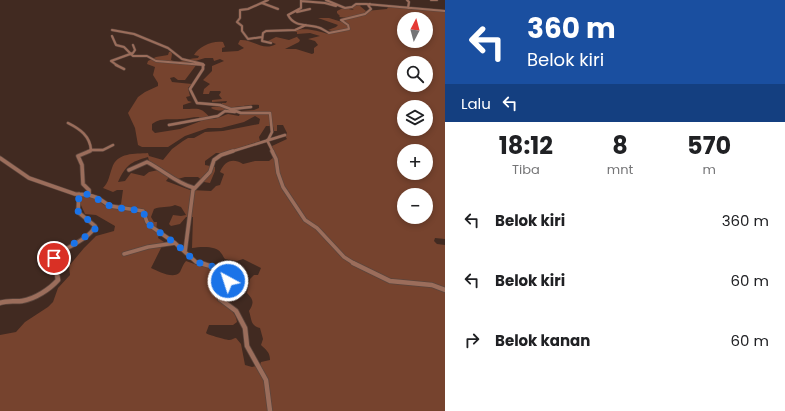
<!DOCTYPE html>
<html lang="id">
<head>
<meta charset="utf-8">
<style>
	:root { --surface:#fff; --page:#f6f6f6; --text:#202124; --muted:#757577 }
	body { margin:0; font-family:Poppins,sans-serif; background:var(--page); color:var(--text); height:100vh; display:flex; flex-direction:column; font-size:15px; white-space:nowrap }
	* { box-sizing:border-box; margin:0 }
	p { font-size:13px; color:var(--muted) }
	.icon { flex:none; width:22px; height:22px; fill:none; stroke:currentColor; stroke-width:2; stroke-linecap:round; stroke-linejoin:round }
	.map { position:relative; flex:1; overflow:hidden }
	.sheet { display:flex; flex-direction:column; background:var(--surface); width:340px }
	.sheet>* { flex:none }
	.banner { background:#1a4fa0; color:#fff; overflow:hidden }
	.needle { width:26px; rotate:6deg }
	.fabs { position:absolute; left:397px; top:12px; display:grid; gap:8px }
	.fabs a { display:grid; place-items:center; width:36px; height:36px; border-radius:50%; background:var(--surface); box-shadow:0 2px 6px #0003; font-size:20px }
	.pin { position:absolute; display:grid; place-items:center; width:34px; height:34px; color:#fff; margin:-17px; border:2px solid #fff; border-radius:50%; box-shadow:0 1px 4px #0007 }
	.me { position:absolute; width:44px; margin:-22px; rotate:320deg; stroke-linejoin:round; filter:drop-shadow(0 0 3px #0008) }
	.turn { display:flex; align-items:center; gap:14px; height:84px; padding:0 16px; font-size:18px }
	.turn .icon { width:52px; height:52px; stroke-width:2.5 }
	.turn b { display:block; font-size:28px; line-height:34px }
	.then { display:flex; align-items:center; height:38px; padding:0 16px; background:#0003; gap:8px; font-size:15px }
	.eta { display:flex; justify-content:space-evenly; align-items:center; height:68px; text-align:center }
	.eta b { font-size:24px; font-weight:700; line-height:28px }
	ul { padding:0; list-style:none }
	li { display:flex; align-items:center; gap:12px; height:60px; padding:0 16px }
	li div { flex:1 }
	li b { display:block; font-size:15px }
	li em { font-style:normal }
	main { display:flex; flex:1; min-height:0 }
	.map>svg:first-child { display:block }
	.green { fill:#76432e; fill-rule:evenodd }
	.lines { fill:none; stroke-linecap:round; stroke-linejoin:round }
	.minor-far3-casing { stroke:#5c463d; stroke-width:3 }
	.minor-far2-casing { stroke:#5c463d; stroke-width:3.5 }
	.minor-far1-casing { stroke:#5c463d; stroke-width:5 }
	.minor-casing { stroke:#5c463d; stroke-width:6 }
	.minor-far3 { stroke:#9b6d5b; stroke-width:2 }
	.minor-far2 { stroke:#9b6d5b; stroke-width:2.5 }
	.minor-far1 { stroke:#9b6d5b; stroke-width:3.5 }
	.minor { stroke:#9b6d5b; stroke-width:4.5 }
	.route { stroke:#1a73e8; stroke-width:7; stroke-dasharray:0 12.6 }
</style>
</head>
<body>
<main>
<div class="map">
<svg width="445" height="411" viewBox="0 0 445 411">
	<rect width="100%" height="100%" fill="#412a21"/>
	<path class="green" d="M357,4l4,1 -1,1 6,5 21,-2 1,-2 57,4v228l-10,-1 -1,3 3,3 8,1v166h-445v-76l16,-3 9,-10 23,-15 5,-5 5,-14 12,-13 -1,-9 15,-18 12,-12 18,-5 1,-5 -19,-11 -11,-1 -5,-11 2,-7c16,-1 19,11 29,11 3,0 7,-2 10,-3l2,-14h-6l-4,2 -10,-4c6,-6 6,-12 9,-20 5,-16 23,-14 36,-15l1,3 14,4 9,-11 11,-8 5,-3h6l11,-6 18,-1 36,-7 1,-5 -5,-3 -11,6 -23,6h-13l-23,8 -17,11h-26l-4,-2 -3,-17 -7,-15 10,-16 7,-5 13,-6v-3l-5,-8 2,-8 -8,-3 1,-3 8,-4 12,-2 1,-3h2l1,2 -1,6c10,4 17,-2 27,-2l1,-2 -5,-1c4,-8 19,-15 29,-13l2,5 -3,1v4l16,-1 6,-3 -6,-4 2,-4c13,-1 23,12 36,4l-8,-3 8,-4 13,3 10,-4 -2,1 3,3 -1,2 -14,7h11l16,5 2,-1v-5l4,-3 -3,-4 -7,-2 12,-3 -10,-3 -13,1v-2l-5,-1c16,-4 23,0 37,3l3,-3 -4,-1 8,-3 2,-2 -20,-7h11l13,4 1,-2 4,-2 -8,-1 1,-1 -3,-3v-2l6,-3 11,2 -3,-2zM404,19h22v22h-22zM205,58h8l1,3 6,-2 4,2 -12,5v5l-9,9 7,4 -6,5 -1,5h6l1,-3h10l1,1 -2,3 3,4 -10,1v2l15,-1 -1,2h-4l-1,3 -9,1 -1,1c7,4 17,3 23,-1 7,0 19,-3 25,-2v3l-5,2 -13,1 -2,5 -11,-2c-7,2 -10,5 -17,5 -10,-13 -13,-10 -28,-10v-4l9,-3 -4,-1 -2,-4 4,-1 -2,-8 4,-4 -20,-2 -2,-4 4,-1 4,3h7l12,-16 -5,-2zM404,63h22v22h-22zM404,107h22v22h-22zM199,117l2,4 -21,8 -25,4 -3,-3v-6c9,-7 17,-4 28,-5 6,0 12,-2 19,-2zM277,125h6l4,8 -2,3 2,3 -15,7 2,11 -5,4h-14l-12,3c-11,-7 -19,-2 -23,8l4,2 -4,11 -4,1 -5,5 -21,-1 -24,-9 3,-4 5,3 11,-3h13l6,5 6,1 5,-12v-4l-10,-2v-4l11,-8h8l36,-12 -1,-4 7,-11h7l1,5h3zM404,151h22v22h-22zM148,157l1,4 14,8 -14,3 -5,4 -13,-3 -6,8 -7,1c8,-17 12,-20 30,-25zM404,195h22v22h-22zM175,205l6,2 5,8 -5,1 -8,-1 -4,9 2,2 9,-2 6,-7h7l-1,31c8,-1 24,-3 29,5 2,2 2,4 4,6l12,2 6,-2 18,9 -3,7h-4l-4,4 -3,14c7,7 7,10 2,18 3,9 1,14 11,17l3,11 -2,6c5,5 9,7 9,15l-9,2 -1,3 -8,2 -7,-2 -4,-21 -5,-6c-2,0 -4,2 -7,2 -2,0 -21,-5 -23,-7l3,-8h24l4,-3c-1,-11 -11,-16 -20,-22l-1,-6 3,-4c-13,-12 -7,-8 -9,-22l-10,-2 -14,-5c-3,3 -4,7 -6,11 -6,8 -22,-1 -29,-4l13,-26 -6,-4 1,-3 -3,-3 1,-10h-3l-3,-5 3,-8c7,-3 14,-1 21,-4z"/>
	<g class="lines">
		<g class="minor-far3-casing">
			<path id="minor-far3" d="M301,0v8l-13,7c6,12 18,9 29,12 5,1 8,4 12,6l20,-4 -1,-4 -7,-5 24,-6 6,-5 -3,-4 2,-1
				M326,0l19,8 7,-1 4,-3h10l79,7
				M407,0l2,2 -1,6
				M431,0h6
				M301,1l24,2 11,3
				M262,3l16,6
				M297,12l13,-3
				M112,30l22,4 34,14 14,11 21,5v2
				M112,36l4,9 8,2 9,9h14l9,5 48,4
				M262,37l-14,2 -6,-8v-5l-5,-4 3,-4v-8l8,-1 20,-9
				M271,43l-9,-2 1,-8 3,-2 29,-1 11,-5
				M118,66l-7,-5 22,-8 2,-3 -2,-5"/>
		</g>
		<g class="minor-far2-casing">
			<path id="minor-far2" d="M116,65l8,4
				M203,65v4l-13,20 7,14 23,2 21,8h29l2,19 -4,8
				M232,109l19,-2
				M68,123c12,6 22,13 23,27l-4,2
				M169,125l49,-9 7,-5 10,1
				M267,140l6,12
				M91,150h12l10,-5
				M230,152l55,-17"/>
		</g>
		<g class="minor-far1-casing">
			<path id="minor-far1" d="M272,151l4,8 2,14 5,14 22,33 12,8 27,29 11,7
				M0,158l29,20 46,16 14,1 9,3 12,8 33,5 4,11 5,5 23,16 21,19 8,2
				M129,170l18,-8c16,8 29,21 47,26
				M89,195v-5l-6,-6 -1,-19 -4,-9 12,-5
				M185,252l8,-62 17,-18 4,-12 7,-5 12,-4
				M124,254l24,-7 27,-4
				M55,264v-9c10,-6 37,-18 40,-29l-17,-14 1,-18"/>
		</g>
		<g class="minor-casing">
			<path id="minor" d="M200,263c13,4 22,5 28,18l-8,18 16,12 9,17 2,18 19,34 4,31
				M353,263l37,18 42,4 13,5
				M0,303c8,-3 15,-1 22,-2 13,-2 28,-12 36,-21l-3,-17"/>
		</g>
		<use href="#minor-far3" class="minor-far3"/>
		<use href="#minor-far2" class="minor-far2"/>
		<use href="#minor-far1" class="minor-far1"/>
		<use href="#minor" class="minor"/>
	</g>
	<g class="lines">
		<path class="route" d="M54,258c3,-7 33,-20 41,-29l-1,-4 -16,-14 1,-17c19,-1 18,9 32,12 11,3 22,3 32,5l4,11 5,5 23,16 21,19 23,6 7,6 2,7"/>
	</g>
</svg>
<div class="fabs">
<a><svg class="needle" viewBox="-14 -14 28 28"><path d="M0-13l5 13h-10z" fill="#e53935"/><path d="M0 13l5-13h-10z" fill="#757577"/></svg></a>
<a><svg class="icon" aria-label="search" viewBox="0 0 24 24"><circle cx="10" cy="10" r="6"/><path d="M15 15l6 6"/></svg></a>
<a><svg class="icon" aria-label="layers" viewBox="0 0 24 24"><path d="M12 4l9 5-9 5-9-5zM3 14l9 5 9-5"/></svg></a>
<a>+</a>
<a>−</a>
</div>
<div class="pin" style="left:54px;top:258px;background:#d93025"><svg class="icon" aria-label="arrive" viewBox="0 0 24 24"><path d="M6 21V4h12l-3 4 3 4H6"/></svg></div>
<svg class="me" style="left:228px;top:281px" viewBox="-20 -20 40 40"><circle r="17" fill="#1a73e8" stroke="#fff" stroke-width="3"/><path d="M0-11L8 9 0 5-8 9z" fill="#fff"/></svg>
</div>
<section class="sheet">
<div class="banner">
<div class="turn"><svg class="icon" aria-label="left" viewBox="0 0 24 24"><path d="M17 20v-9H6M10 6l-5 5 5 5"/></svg><div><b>360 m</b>Belok kiri</div></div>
<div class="then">Lalu<svg class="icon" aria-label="left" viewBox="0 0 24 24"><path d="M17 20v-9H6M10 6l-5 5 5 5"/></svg></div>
</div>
<div class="eta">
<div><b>18:12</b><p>Tiba</p></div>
<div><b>8</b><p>mnt</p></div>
<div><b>570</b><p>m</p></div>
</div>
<ul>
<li><svg class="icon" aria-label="left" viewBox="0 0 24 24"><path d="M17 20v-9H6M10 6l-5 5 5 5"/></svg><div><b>Belok kiri</b></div><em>360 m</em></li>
<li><svg class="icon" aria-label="left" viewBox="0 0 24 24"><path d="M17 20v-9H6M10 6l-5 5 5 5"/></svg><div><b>Belok kiri</b></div><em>60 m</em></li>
<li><svg class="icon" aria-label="right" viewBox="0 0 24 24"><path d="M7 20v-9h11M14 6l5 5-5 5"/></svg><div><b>Belok kanan</b></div><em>60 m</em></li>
</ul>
</section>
</main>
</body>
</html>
